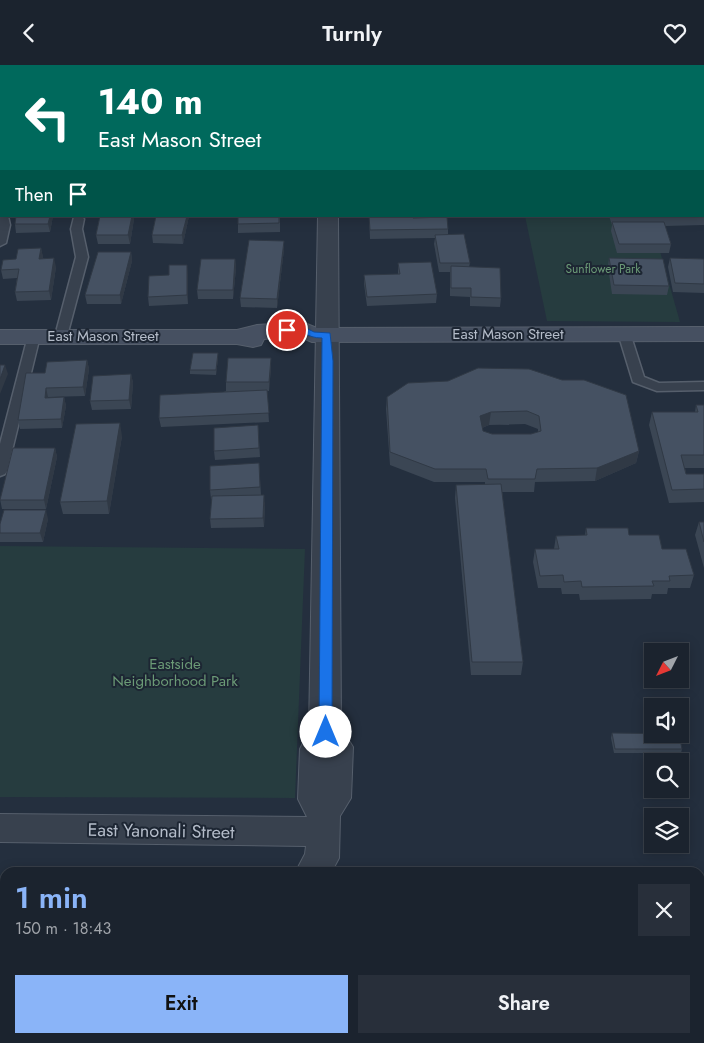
<!DOCTYPE html>
<html lang="en">
<head>
<meta charset="utf-8">
<style>
	:root { --surface:#1b232e; --page:#282f3a; --text:#f1f3f6; --muted:#a0a4aa; --line:#39404a; --accent:#8ab4f8 }
	body { margin:0; font-family:Jost,sans-serif; background:var(--page); color:var(--text); height:100vh; display:flex; flex-direction:column; font-size:19px; white-space:nowrap }
	* { box-sizing:border-box; margin:0 }
	p { font-size:16px; color:var(--muted) }
	.icon { flex:none; width:28px; height:28px; fill:none; stroke:currentColor; stroke-width:2; stroke-linecap:round; stroke-linejoin:round }
	.map { position:relative; flex:1; overflow:hidden }
	.side { position:absolute; left:0px; top:802px; width:705px; height:176px; display:flex; flex-direction:column; background:var(--surface); border-radius:15px 15px 0 0; box-shadow:0 2px 12px #0003,0 0 0 1px var(--line) }
	.side>* { flex:none }
	.top-card { position:absolute; left:0px; top:0px; width:705px; height:152px; box-shadow:0 2px 12px #0003,0 0 0 1px var(--line); background:#00695c; color:#fff; overflow:hidden }
	.needle { width:32px; rotate:228deg }
	.buttons { position:absolute; left:644px; top:578px; display:grid; gap:10px }
	.buttons a { display:grid; place-items:center; width:45px; height:45px; border-radius:0px; background:var(--surface); box-shadow:0 2px 12px #0003,0 0 0 1px var(--line); font-size:25px }
	.pin { position:absolute; display:grid; place-items:center; width:42px; height:42px; color:#fff; margin:-21px; border:2px solid #fff; border-radius:50%; box-shadow:0 1px 5px #0007 }
	.me { position:absolute; width:55px; margin:-28px; rotate:0deg; stroke-linejoin:round; filter:drop-shadow(0 0 4px #0008) }
	.turn { display:flex; align-items:center; gap:18px; height:105px; padding:0 15px; font-size:22px }
	.turn .icon { width:65px; height:65px; stroke-width:2.5 }
	.turn b { display:block; font-size:35px; line-height:42px }
	.then { display:flex; align-items:center; height:48px; padding:0 15px; background:#0003; gap:10px; font-size:19px }
	.round { display:grid; place-items:center; flex:none; width:52px; height:52px; border-radius:0px; background:var(--page) }
	.head { display:flex; align-items:center; justify-content:space-between; height:85px; padding:0 15px }
	h1 { font-size:30px; font-weight:600; line-height:38px; color:var(--accent) }
	.action { display:flex; gap:10px; margin-top:auto; padding:10px 15px }
	.action a { flex:1; height:58px; border-radius:0px; background:var(--accent); color:#111; font-size:20px; font-weight:600; line-height:58px; text-align:center }
	.action a+a { background:var(--page); color:var(--text) }
	header { display:flex; justify-content:space-between; align-items:center; height:65px; padding:0 15px; background:var(--surface); font-size:22px; font-weight:600 }
	.map>svg:first-child { display:block }
	.green { fill:#263c3f }
	.lines { fill:none; stroke-linecap:round; stroke-linejoin:round }
	.lane-casing { stroke:#565f6c; stroke-width:3 }
	.street-casing { stroke:#565f6c; stroke-width:2 }
	.secondary-casing { stroke:#565f6c; stroke-width:2 }
	.lane { fill:#38414e; fill-rule:evenodd }
	.street { fill:#38414e; fill-rule:evenodd }
	.secondary { fill:#465061; fill-rule:evenodd }
	.wall { fill:#3b4654; fill-rule:evenodd }
	.shaded-wall { fill:#303945 }
	.building { fill:#455162; stroke:#303945; fill-rule:evenodd }
	.route { fill:#1a73e8; stroke:#114b97 }
	.labels { text-anchor:middle; stroke-width:4; stroke-linejoin:round; paint-order:stroke }
	.far-park-label { font-size:12px; fill:#6b9a76; stroke:#1d2633 }
	.street-label { font-size:15px; fill:#b4bcc9; stroke:#1d2633 }
	.park-label { font-size:15px; fill:#6b9a76; stroke:#1d2633 }
	.near-street-label { font-size:18px; fill:#b4bcc9; stroke:#1d2633 }
</style>
</head>
<body>
<header><svg class="icon" aria-label="back" viewBox="0 0 24 24"><path d="M15 5l-7 7 7 7"/></svg>Turnly<svg class="icon" aria-label="heart" viewBox="0 0 24 24"><path d="M12 20l-8-8c-3-5 5-10 8-4 3-6 11-1 8 4z"/></svg></header>
<div class="map">
<svg width="704" height="978" viewBox="0 0 704 978">
	<rect width="100%" height="100%" fill="#242f3e"/>
	<path class="green" d="M525,151h125l30,106 -133,-1z
		M0,481l305,3 -10,249 -295,-1z"/>
	<g class="lines">
		<g class="lane-casing">
			<path id="lane" d="M0,148l1,3h7l2,9 -4,18 -6,3z
				M74,152h8l2,2 -2,10 6,28 -21,79 -6,4 -6,-4 21,-79 -5,-28z
				M624,264l6,4 14,44 15,6 45,-1v8l-47,1 -24,-9 -15,-49z
				M34,267l6,4 -33,135 -2,3 -5,2v-32l28,-108z"/>
		</g>
		<g class="street-casing">
			<path id="street" d="M319,0h18v1h-18z
				M530,0h18v1h-18z
				M0,4h1v10h-1z
				M318,151h20l3,512 12,19 -2,51 -11,18 -1,42 -8,15h-36l10,-19 1,-8 -306,-4v-28l307,3 -9,-18 2,-50 9,-18z
				M303,974h36l1,4h-38z"/>
		</g>
		<g class="secondary-casing">
			<path id="secondary" d="M302,257l15,6 387,-1v14l-392,1 -14,-6 -34,3 -3,6 -8,2 -16,-3h-237v-14h237l20,-5z"/>
		</g>
		<use href="#lane" class="lane"/>
		<use href="#street" class="street"/>
		<use href="#secondary" class="secondary"/>
	</g>
	<path class="wall" d="M1,40v14h-1v-12z
		M704,120v40l-39,1 6,18 -2,9h-52l-6,-22 1,-6 -3,-9h95z
		M16,151h37l-3,16 -34,1 -1,-9z
		M100,151h34v3l-4,25h-32l-2,-9z
		M156,151h33l-6,28 -30,-1 -1,-8z
		M238,151h42v16l-42,1z
		M369,151h44v2l35,11v5l22,29 -1,4 32,31 -1,9 -30,-1v-9l-20,-1v-24h-11l-5,-28 1,-6 -65,1z
		M284,176v8l-7,59 -36,-1 -1,-9z
		M41,183l2,10 13,9 -5,33 -34,1 -2,-9 2,-14 -14,1 -2,-9 15,-11z
		M131,187l1,9 -11,43h-34l-2,-9z
		M609,193l60,28 -2,9 -55,-1 -4,-27z
		M670,193l34,1v34l-31,-1 -5,-25z
		M235,194l1,9 -3,31h-35l-1,-9z
		M398,198l39,31 -1,9 -69,3 -3,-22v-9l34,-1z
		M188,209v30l-39,2 -1,-9 21,-22z
		M218,288v5l-2,17 -26,-1v-4z
		M271,293v9l-2,24h-2l2,31 -108,5 -2,-9 67,-27v-9z
		M87,295l2,9 -4,27 -37,1v1l16,-1 2,9 -4,22 -42,1 -2,-9 27,-47z
		M131,309l2,9 -2,26 -39,1 -2,-9z
		M448,316l191,70 -3,12 -41,18 -60,1 -1,10h-32l21,170 -2,13h-50l-16,-177 1,-13h29v-3h-51l-44,-17 -4,-56 1,-12zM525,359l13,5v3l-7,2h-39l-9,-3 -1,-3 7,-3z
		M696,340h8v63h-19l1,6h18v28l-35,1 -20,-78 3,-13h43z
		M258,360l2,32 -45,3 -1,-9z
		M122,371l-13,78h-46l-3,-12z
		M55,383l2,9 -11,52h-44l-2,-10z
		M259,398l2,32 4,9 -1,23 -53,1 -1,-9 2,-20h-1l-1,-9z
		M48,454l-5,23h-43v-18z
		M699,457h5v46l-9,-33z
		M586,463l43,7 33,14 32,26 -4,13h-22l-1,6h-15l-1,5 -71,1 -1,-6h-17l-1,-6h-23l-5,-26 2,-13h19l2,-13 29,-1z
		M612,668l70,16 -1,4h-67l-3,-15z
		M0,821h5v120h-5z"/>
	<path class="shaded-wall" d="M50,151h3l-3,16 -2,-8z
		M132,151h2v3l-4,25 -2,-9z
		M187,151h2l-6,28 -1,-9z
		M284,176v8l-7,59v-9z
		M41,183l2,9 -2,10 -2,-8z
		M131,187l1,9 -11,43 -1,-9z
		M54,193l2,9 -5,33 -2,-9z
		M235,194l1,9 -3,31v-9z
		M187,200l1,9v30l-1,-9z
		M218,288v5l-2,17v-5z
		M271,293v9l-2,24v-9z
		M87,295l2,9 -4,27 -2,-9z
		M5,300l3,9 -8,20v-15z
		M131,309l2,9 -2,26 -2,-9z
		M46,323l2,9 -1,10 -2,-9z
		M64,332l2,9 -4,22 -1,-9z
		M491,347l-2,13 -10,4 1,-13z
		M120,358l2,13 -13,78 -2,-13z
		M55,383l2,9 -11,52 -2,-9z
		M639,386l-3,12 -41,18 2,-13z
		M264,430l1,9 -1,23 -1,-9z
		M46,445l2,9 -5,23 -3,-9z
		M5,919v17l-2,-6z"/>
	<path class="building" d="M0,69h1v12h-1z
		M16,151h34l-2,8h-33z
		M100,151h32l-4,19h-32z
		M156,151h31l-5,19h-30z
		M238,151h41v7l-41,1z
		M369,151h44v2l34,-1 1,12 -78,1z
		M612,157h52l7,22h-52z
		M464,169l6,29h-30l-5,-28z
		M249,175l35,1 -7,58 -37,-1z
		M41,183l-2,11 15,-1 -5,33 -34,1 4,-23 -18,1 2,-10 13,-1 2,-10z
		M98,187h33l-11,43h-35z
		M609,193l54,1 6,27 -55,-1z
		M670,193l34,1v25l-29,-1z
		M201,194h34l-2,31h-36z
		M431,197l6,32 -70,3 -3,-22 36,-1 -2,-11z
		M169,200h18v30l-39,2 1,-21 20,-1z
		M451,201l49,2 1,30 -30,-1v-9h-20z
		M193,288h25l-2,17h-26z
		M228,293h43l-2,24h-43z
		M87,295l-4,27 -37,1 -1,10 19,-1 -3,22 -43,1 8,-47h19l2,-11z
		M0,300h5l-5,14z
		M478,303l51,1 33,11h22l42,15 13,56 -42,17 -60,1 -2,10h-47l-2,-10h-51l-45,-17 -3,-55 21,-14 40,-2zM527,346l12,5 2,15 -10,3h-39l-9,-3 -3,-15 11,-4z
		M131,309l-2,26 -39,1 3,-25z
		M267,325l2,23 -110,5 1,-23z
		M696,340h8v50h-23l5,19h18v15l-32,1 -20,-78h46z
		M120,358l-13,78 -47,1 16,-78z
		M258,360l1,23 -45,3v-23z
		M13,383h42l-11,52h-44z
		M259,398l1,24 -50,3v-24z
		M501,419l22,178h-51l-16,-177z
		M264,430l-1,23 -53,1 2,-23z
		M4,445h42l-6,23h-40v-9z
		M699,457h5v20z
		M586,463h42l1,7h30l3,14h24l8,26 -25,1 1,5h-18l2,5 -72,1 -1,-6 -17,1 -1,-7 -23,1 -5,-27h24l-3,-13 31,-1z
		M612,668l67,1 3,15h-67z
		M0,821h5v98l-2,11h-3z"/>
	<path class="route" d="M302,261l12,6 16,1 3,28 -1,371 -2,4 -4,2 -5,-2 -2,-4 3,-394c-8,0 -12,-2 -20,-5 -7,-2 -13,2 -20,-3l5,-3z"/>
	<g class="labels">
		<g class="far-park-label">
			<text x="603" y="208">Sunflower Park</text>
		</g>
		<g class="street-label">
			<text x="508" y="274">East Mason Street</text>
			<text x="103" y="276">East Mason Street</text>
		</g>
		<g class="park-label">
			<text x="175" y="604">Eastside<tspan x="175" dy="17">Neighborhood Park</tspan></text>
		</g>
		<g class="near-street-label">
			<text transform="translate(161 766) rotate(1)" y="6">East Yanonali Street</text>
		</g>
	</g>
</svg>
<div class="buttons">
<a><svg class="needle" viewBox="-14 -14 28 28"><path d="M0-13l5 13h-10z" fill="#e53935"/><path d="M0 13l5-13h-10z" fill="#a0a4aa"/></svg></a>
<a><svg class="icon" aria-label="sound" viewBox="0 0 24 24"><path d="M4 9h4l5-4v14l-5-4H4zM17 9q2 3 0 6"/></svg></a>
<a><svg class="icon" aria-label="search" viewBox="0 0 24 24"><circle cx="10" cy="10" r="6"/><path d="M15 15l6 6"/></svg></a>
<a><svg class="icon" aria-label="layers" viewBox="0 0 24 24"><path d="M12 4l9 5-9 5-9-5zM3 14l9 5 9-5"/></svg></a>
</div>
<div class="pin" style="left:287px;top:265px;background:#d93025"><svg class="icon" aria-label="arrive" viewBox="0 0 24 24"><path d="M6 21V4h12l-3 4 3 4H6"/></svg></div>
<svg class="me" style="left:326px;top:667px" viewBox="-20 -20 40 40"><circle r="19" fill="#fff"/><path d="M0-13L10 11 0 6-10 11z" fill="#1a73e8"/></svg>
<div class="top-card">
<div class="turn"><svg class="icon" aria-label="left" viewBox="0 0 24 24"><path d="M17 20v-9H6M10 6l-5 5 5 5"/></svg><div><b>140 m</b>East Mason Street</div></div>
<div class="then">Then<svg class="icon" aria-label="arrive" viewBox="0 0 24 24"><path d="M6 21V4h12l-3 4 3 4H6"/></svg></div>
</div>
<section class="side">
<div class="head"><div><h1>1 min</h1><p>150 m · 18:43</p></div><a class="round"><svg class="icon" aria-label="close" viewBox="0 0 24 24"><path d="M6 6l12 12M18 6L6 18"/></svg></a></div>
<div class="action"><a>Exit</a><a>Share</a></div>
</section>
</div>
</body>
</html>
